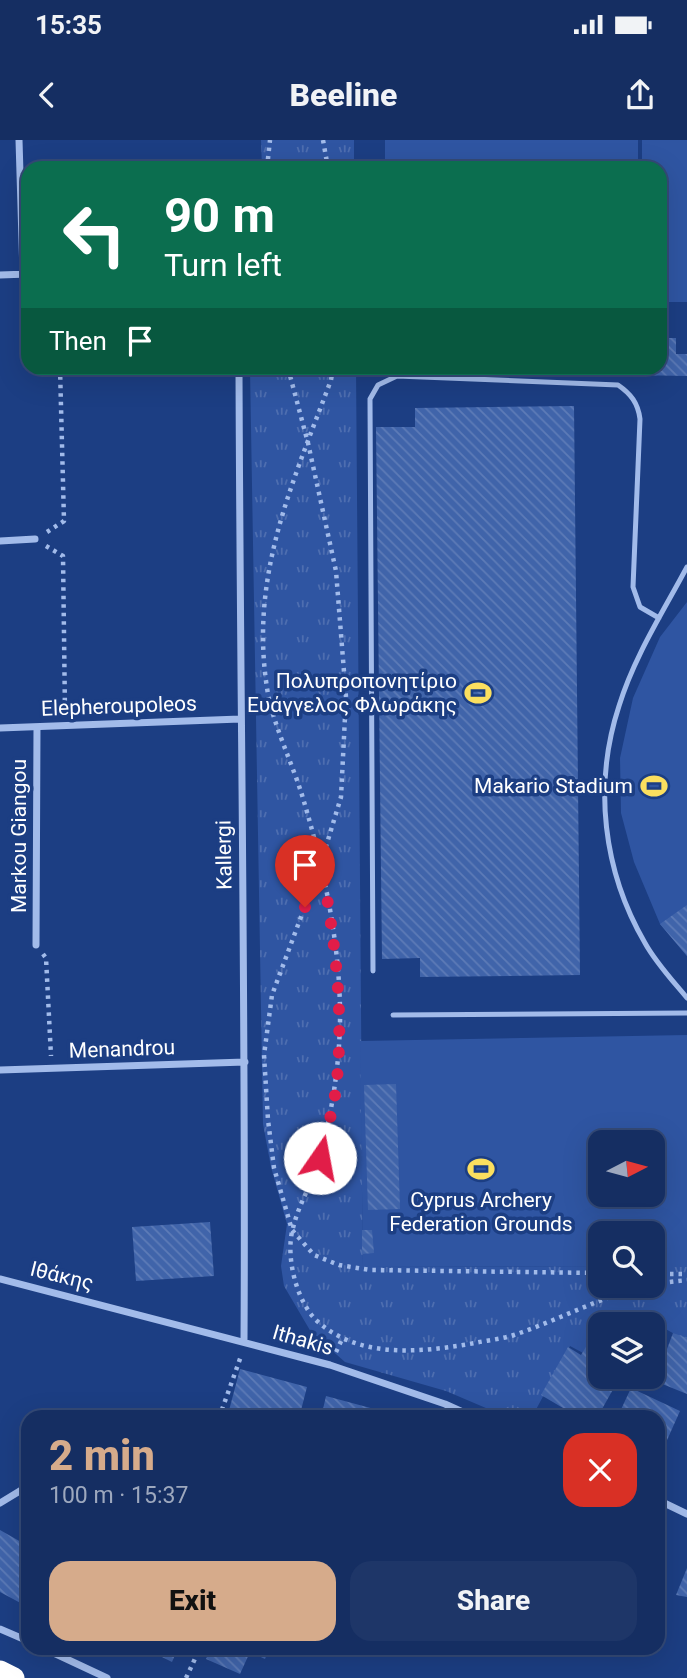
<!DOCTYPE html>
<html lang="en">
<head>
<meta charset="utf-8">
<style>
	:root { --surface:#152e62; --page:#1e3668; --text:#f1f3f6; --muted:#9da8be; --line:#344a77; --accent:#d6ab8b }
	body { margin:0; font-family:Roboto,sans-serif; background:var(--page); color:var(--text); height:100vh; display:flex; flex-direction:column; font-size:26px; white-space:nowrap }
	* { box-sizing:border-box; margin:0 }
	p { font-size:23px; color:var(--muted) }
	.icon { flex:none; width:38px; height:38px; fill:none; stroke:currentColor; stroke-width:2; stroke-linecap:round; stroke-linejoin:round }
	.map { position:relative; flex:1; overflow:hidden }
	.drawer { position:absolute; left:21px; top:1270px; width:644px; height:245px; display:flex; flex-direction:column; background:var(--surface); border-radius:21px; box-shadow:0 7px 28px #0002,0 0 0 2px var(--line) }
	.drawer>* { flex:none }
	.banner { position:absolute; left:21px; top:21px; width:646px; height:214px; border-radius:21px; box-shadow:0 7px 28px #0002,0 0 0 2px var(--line); background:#0b6e4f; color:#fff; overflow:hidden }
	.needle { width:46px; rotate:84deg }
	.fabs { position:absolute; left:588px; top:990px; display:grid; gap:14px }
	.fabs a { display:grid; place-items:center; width:77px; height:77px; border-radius:14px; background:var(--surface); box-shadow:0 7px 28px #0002,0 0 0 2px var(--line); font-size:35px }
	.pin { position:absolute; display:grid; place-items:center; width:60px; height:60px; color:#fff; margin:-72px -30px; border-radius:50% 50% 50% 0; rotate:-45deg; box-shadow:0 0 7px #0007 }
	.pin .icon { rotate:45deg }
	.me { position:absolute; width:77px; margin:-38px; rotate:12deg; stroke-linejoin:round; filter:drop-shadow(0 0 5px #0008) }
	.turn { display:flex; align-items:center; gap:24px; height:147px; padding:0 28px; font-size:32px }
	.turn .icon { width:91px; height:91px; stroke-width:2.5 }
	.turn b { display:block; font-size:49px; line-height:60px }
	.then { display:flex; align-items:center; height:66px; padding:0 28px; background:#0003; gap:14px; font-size:26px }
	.round { display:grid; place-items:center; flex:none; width:74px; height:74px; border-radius:21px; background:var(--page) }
	.summary { display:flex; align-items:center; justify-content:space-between; height:119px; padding:0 28px }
	h1 { font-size:42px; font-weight:800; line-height:52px; color:var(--accent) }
	.action { display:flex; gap:14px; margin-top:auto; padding:14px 28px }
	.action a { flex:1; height:80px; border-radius:21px; background:var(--accent); color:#111; font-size:28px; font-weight:800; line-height:80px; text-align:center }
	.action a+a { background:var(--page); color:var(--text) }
	.status { display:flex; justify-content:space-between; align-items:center; height:49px; padding:0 35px; background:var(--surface); direction:ltr }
	.status svg { height:19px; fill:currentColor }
	header { display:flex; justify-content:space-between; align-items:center; height:91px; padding:0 28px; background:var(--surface); font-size:32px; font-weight:800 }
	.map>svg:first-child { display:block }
	.park { fill:url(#park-tufts) }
	.pitch { fill:#2f55a2; fill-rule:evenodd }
	.building { fill:url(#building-back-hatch) }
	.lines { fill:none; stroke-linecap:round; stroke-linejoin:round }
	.path { stroke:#a2bbea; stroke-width:4.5; stroke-dasharray:3.5 5; stroke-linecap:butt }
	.lane { stroke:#a2bbea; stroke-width:5 }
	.street { stroke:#a2bbea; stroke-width:7 }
	.highway { stroke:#fff; stroke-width:21 }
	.route { stroke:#e11d48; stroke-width:12; stroke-dasharray:0 21.6 }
	.labels { text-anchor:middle; stroke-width:7; stroke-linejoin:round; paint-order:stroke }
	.poi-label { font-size:21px; fill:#fff; stroke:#1c3e83; text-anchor:end }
	.street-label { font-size:21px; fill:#fff; stroke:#1c3e83 }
</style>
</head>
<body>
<div class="status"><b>15:35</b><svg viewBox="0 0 49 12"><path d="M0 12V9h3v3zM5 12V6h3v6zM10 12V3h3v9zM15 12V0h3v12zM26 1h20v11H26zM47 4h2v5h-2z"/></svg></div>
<header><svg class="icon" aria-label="back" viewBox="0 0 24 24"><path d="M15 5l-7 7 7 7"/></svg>Beeline<svg class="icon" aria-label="share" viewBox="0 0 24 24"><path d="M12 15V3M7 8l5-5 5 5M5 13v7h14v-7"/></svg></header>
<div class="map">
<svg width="687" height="1538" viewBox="0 0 687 1538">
	<defs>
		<pattern id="park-tufts" width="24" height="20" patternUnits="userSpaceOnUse" patternTransform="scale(1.75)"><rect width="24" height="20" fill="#2f55a2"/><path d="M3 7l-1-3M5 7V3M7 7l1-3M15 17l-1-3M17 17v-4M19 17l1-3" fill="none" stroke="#4e6eb0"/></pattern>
		<pattern id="building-back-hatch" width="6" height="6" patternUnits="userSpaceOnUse" patternTransform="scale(1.75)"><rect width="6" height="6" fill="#4064aa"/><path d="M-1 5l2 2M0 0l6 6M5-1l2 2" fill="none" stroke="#5d7bb7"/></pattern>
	</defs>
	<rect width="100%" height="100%" fill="#1c3e83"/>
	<path class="park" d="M261,0h93v28h-92z
		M250,228h106l7,899 237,-1v20h53v-19h34v74l-25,-14 -9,24v-26h-53v37l-30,-16 -38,71h-25l-61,-26 -101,-29 -34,-30 -27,-46 -3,-20 6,-42 -16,-57 -8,-43z"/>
	<path class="pitch" d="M385,0h253v28h-253z
		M642,0h45v162h-27v-134h-18z
		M687,462v354l-27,-32 -26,-62 -13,-49 -1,-55 13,-60 27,-61z
		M687,895v232h-34v-33h-53v32l-237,1 -3,-226zM600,1003h53v52h-53z"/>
	<path class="building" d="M660,198h16v16h11v22l-110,-2v-6h83z
		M574,266l6,569 -160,2v-19l-38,1 -6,-532h39v-19z
		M687,765v51l-27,-32z
		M396,944l4,125 -32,1 -4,-125z
		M210,1082l4,54 -78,5 -4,-54z
		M362,1090h10l2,23 -12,1z
		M673,1193l14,5v56l-32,-13z
		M589,1202l11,7v28h20l-23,41h-17l-39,-23 27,-48 13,8z
		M240,1229l67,18 -8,31h-72z
		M631,1248l49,23 -20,45 -2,-1v-37h-41z
		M326,1256l63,17 -1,5h-67z
		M0,1390l28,16v61l-28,-15z
		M687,1428v29l-11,-2z
		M144,1508h34l-6,14z
		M211,1508h58l-4,11 -15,-7 -10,22 -34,-15z"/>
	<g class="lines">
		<path class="path" d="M323,0l5,28
			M267,28l3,-28
			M288,228l20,75 28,128 10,126 -5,100 -20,66 -49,132 -8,60 4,65 6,48 18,62 22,25 25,10 31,5 230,3
			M333,228l-2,12c-39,105 -83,198 -63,314 6,32 24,69 34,101 22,73 39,151 38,228 -1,45 -8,87 -19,131 -6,25 -22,48 -28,74 -8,27 3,73 24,93 43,39 106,31 158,22 13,-3 27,-4 39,-8 44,-15 85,-37 130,-49
			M47,392l17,-11 -4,-153
			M46,406l17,10 2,157
			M43,814l3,4 5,98
			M653,1134h34
			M653,1144l34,-4
			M336,1212l7,-15
			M219,1278l22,-62
			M186,1538l14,-30"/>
		<path class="lane" d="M687,427c-24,45 -53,90 -68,139 -26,79 -16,165 26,237 11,20 28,38 42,55
			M373,831l-3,-572 8,-14 19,-9 221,9c13,9 20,18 22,34l-7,168 7,20 19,11
			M393,875l294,-2"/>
		<path class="street" d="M19,0l4,134
			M0,135l28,-1
			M239,228c1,324 7,649 5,973
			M0,401l35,-2
			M0,588l240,-9
			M36,805l1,-218
			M0,930l245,-8
			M0,1139l330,86 115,39 31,14
			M658,1360l29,14
			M0,1363l28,-17
			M0,1489l28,12
			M43,1508l64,30"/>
		<path class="highway" d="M0,1531l14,7"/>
	</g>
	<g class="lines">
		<path class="route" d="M305,767l16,-44c13,72 23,143 16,216 -2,26 -11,53 -17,79"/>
	</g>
	<defs>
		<g id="stadium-bare" transform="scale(2.1)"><path d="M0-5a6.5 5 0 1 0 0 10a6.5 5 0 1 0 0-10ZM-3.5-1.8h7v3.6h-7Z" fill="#fbdf5f" stroke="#1c3e83" stroke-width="2.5" paint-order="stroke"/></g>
	</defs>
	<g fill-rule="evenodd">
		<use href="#stadium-bare" x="478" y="553"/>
		<use href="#stadium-bare" x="654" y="646"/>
		<use href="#stadium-bare" x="481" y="1029"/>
	</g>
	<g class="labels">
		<g class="poi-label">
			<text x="457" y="548">Πολυπροπονητίριο<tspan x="457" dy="24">Ευάγγελος Φλωράκης</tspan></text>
			<text x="633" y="653">Makario Stadium</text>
			<text x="481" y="1067" text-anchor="middle">Cyprus Archery<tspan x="481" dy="24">Federation Grounds</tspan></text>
		</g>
		<g class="street-label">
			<text transform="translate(119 566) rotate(-2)" y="7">Elepheroupoleos</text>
			<text transform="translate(19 696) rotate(-90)" y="7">Markou Giangou</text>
			<text transform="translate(224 715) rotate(-91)" y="7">Kallergi</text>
			<text transform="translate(122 909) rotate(-2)" y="7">Menandrou</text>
			<text transform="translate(62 1136) rotate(14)" y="7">Ιθάκης</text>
			<text transform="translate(303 1200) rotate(16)" y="7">Ithakis</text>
		</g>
	</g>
</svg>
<div class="fabs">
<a><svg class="needle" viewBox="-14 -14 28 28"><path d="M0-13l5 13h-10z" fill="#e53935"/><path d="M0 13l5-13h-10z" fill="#9da8be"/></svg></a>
<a><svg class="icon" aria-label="search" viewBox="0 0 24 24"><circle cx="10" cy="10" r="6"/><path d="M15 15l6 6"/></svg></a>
<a><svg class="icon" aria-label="layers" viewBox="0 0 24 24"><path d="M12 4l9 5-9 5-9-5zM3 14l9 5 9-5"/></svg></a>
</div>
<div class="pin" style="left:305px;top:767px;background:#d93025"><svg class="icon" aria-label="arrive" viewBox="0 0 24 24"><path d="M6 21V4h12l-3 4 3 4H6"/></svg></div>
<svg class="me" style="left:320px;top:1018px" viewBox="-20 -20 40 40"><circle r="19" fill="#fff"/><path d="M0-13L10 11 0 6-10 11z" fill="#e11d48"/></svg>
<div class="banner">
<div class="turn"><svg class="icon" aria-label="left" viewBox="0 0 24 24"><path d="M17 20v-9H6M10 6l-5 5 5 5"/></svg><div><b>90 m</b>Turn left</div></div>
<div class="then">Then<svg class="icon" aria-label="arrive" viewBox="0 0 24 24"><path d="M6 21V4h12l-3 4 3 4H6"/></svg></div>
</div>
<section class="drawer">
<div class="summary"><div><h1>2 min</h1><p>100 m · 15:37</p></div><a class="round" style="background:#d93025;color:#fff"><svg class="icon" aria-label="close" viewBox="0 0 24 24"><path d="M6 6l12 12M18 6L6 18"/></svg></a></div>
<div class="action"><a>Exit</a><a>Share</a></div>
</section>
</div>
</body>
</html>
